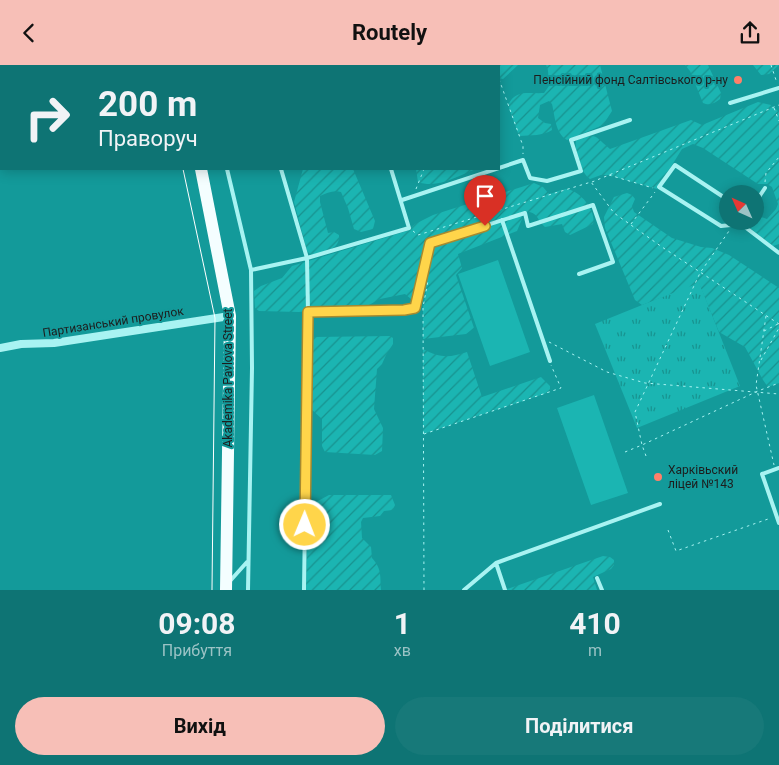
<!DOCTYPE html>
<html lang="uk">
<head>
<meta charset="utf-8">
<style>
	:root { --surface:#0e7474; --page:#177979; --text:#f1f3f6; --muted:#9bc3c5; --accent:#f7bfb7 }
	body { margin:0; font-family:Roboto,sans-serif; background:var(--page); color:var(--text); height:100vh; display:flex; flex-direction:column; font-size:19px; white-space:nowrap }
	* { box-sizing:border-box; margin:0 }
	p { font-size:16px; color:var(--muted) }
	.icon { flex:none; width:28px; height:28px; fill:none; stroke:currentColor; stroke-width:2; stroke-linecap:round; stroke-linejoin:round }
	.map { position:relative; height:525px; overflow:hidden }
	.sheet { display:flex; flex-direction:column; background:var(--surface); flex:1 }
	.sheet>* { flex:none }
	.top-card { position:absolute; left:0px; top:0px; width:500px; height:105px; box-shadow:0 2px 12px #0003; background:#0e7474; color:var(--text); overflow:hidden }
	.needle { width:32px; rotate:315deg }
	.controls { position:absolute; left:719px; top:120px; display:grid; gap:10px }
	.controls a { display:grid; place-items:center; width:45px; height:45px; border-radius:50%; background:var(--surface); box-shadow:0 2px 12px #0003; font-size:25px }
	.pin { position:absolute; display:grid; place-items:center; width:42px; height:42px; color:#fff; margin:-51px -21px; border-radius:50% 50% 50% 0; rotate:-45deg; box-shadow:0 0 5px #0007 }
	.pin .icon { rotate:45deg }
	.me { position:absolute; width:55px; margin:-28px; rotate:1deg; stroke-linejoin:round; filter:drop-shadow(0 0 4px #0008) }
	.turn { display:flex; align-items:center; gap:18px; height:105px; padding:0 15px; font-size:22px }
	.turn .icon { width:65px; height:65px; stroke-width:2.5 }
	.turn b { display:block; font-size:35px; line-height:42px }
	.eta { display:flex; justify-content:space-evenly; align-items:center; height:85px; text-align:center }
	.eta b { font-size:30px; font-weight:700; line-height:35px }
	.primary-button { display:flex; gap:10px; margin-top:auto; padding:10px 15px }
	.primary-button a { flex:1; height:58px; border-radius:30px; background:var(--accent); color:#111; font-size:20px; font-weight:700; line-height:58px; text-align:center }
	.primary-button a+a { background:var(--page); color:var(--text) }
	header { display:flex; justify-content:space-between; align-items:center; height:65px; padding:0 15px; background:var(--accent); color:#111; font-size:22px; font-weight:700 }
	.map>svg:first-child { display:block }
	.grass { fill:#1bb5b2 }
	.park { fill:url(#park-tufts) }
	.garden { fill:url(#garden-furrows) }
	.lines { fill:none; stroke-linecap:round; stroke-linejoin:round }
	.path { stroke:#a8f3f2; stroke-width:1; stroke-dasharray:2.5 4; stroke-linecap:butt }
	.service { stroke:#a8f3f2; stroke-width:4 }
	.minor { stroke:#a8f3f2; stroke-width:8 }
	.tertiary { stroke:#a8f3f2; stroke-width:10 }
	.primary { stroke:#f4feff; stroke-width:12 }
	.tram { stroke:#fff; stroke-width:1 }
	.route-casing { stroke:#a68a30; stroke-width:12 }
	.route { stroke:#ffd54a; stroke-width:9 }
	.poi-dot { fill:#ff806a; stroke:#139a9a; stroke-width:2 }
	.labels { text-anchor:middle; stroke-width:4; stroke-linejoin:round; paint-order:stroke }
	.poi-label { font-size:12px; fill:#1d1d1d; stroke:#139a9a; text-anchor:end }
	.street-label { font-size:12px; fill:#1d1d1d; stroke:#139a9a }
</style>
</head>
<body>
<header><svg class="icon" aria-label="back" viewBox="0 0 24 24"><path d="M15 5l-7 7 7 7"/></svg>Routely<svg class="icon" aria-label="share" viewBox="0 0 24 24"><path d="M12 15V3M7 8l5-5 5 5M5 13v7h14v-7"/></svg></header>
<div class="map">
<svg width="779" height="525" viewBox="0 0 779 525">
	<defs>
		<pattern id="park-tufts" width="24" height="20" patternUnits="userSpaceOnUse" patternTransform="scale(1.25)"><rect width="24" height="20" fill="#1bb5b2"/><path d="M3 7l-1-3M5 7V3M7 7l1-3M15 17l-1-3M17 17v-4M19 17l1-3" fill="none" stroke="#179390"/></pattern>
		<pattern id="garden-furrows" width="10" height="10" patternUnits="userSpaceOnUse" patternTransform="scale(1.25)"><rect width="10" height="10" fill="#1bb5b2"/><path d="M-1 1l2-2M0 10L10 0M9 11l2-2" fill="none" stroke="#179390"/></pattern>
	</defs>
	<rect width="100%" height="100%" fill="#139a9a"/>
	<path class="grass" d="M498,195l32,92 -40,14 -32,-92z
		M594,330l34,98 -37,12 -34,-97z"/>
	<path class="park" d="M699,217l41,104 -103,42 -42,-104z"/>
	<path class="garden" d="M488,0h30l-15,14 -4,-1v-12z
		M546,0h54l12,46 -9,14 -36,15c-12,-7 -12,-24 -15,-36l-3,-3 -9,4 -2,13 7,5 6,1 1,6c-9,6 -21,5 -33,6l-11,-31c8,-16 20,-11 36,-12l5,-7c-2,-8 1,-14 -3,-21z
		M685,0h23l13,28 -1,6c-5,4 -10,7 -17,4l-13,-32z
		M753,0h26l-10,9 -8,1z
		M758,37l13,3 8,7v132l-6,2 -23,-18 -3,-6 8,-1v-6l12,4 9,-10 2,-5 -6,-17 -5,-3h-9l-55,-36 -10,-4 -11,5 -25,40 -49,-14h-7l-11,4c-9,-6 -16,-28 -14,-39 22,-7 17,-5 34,9l81,-29 11,5z
		M303,104h50l22,52 -2,8 -12,3 -7,-3 -6,-21 -7,-16c-8,-2 -14,1 -21,4v6l8,31 6,-1 5,3c1,16 -16,17 -28,20l-4,-4 -13,-49z
		M416,104h60c-19,7 -38,20 -58,13z
		M534,118l9,4 6,7c5,-1 11,-4 16,-5 14,0 32,22 28,35l-23,11 -5,-3 -3,-8 -17,3c-10,-9 -6,-17 -25,-15l2,7 -5,12 -59,23 4,14 -6,7 18,53 -8,6 -43,5v-32l3,-15 -8,-8 -4,14 -3,1 -6,-5 -25,5 -13,7 -37,2 -31,4 -40,-1 -4,-3 -1,-17 7,-5 21,-8 10,-12 115,-35 8,-7 18,-9z
		M627,128l5,2 3,4 -3,7 2,6 38,26 29,9 11,1 17,7 50,33v95l-11,4 -5,-7 -18,-33 -26,-15 -20,-49 -57,22 -7,-5 -30,-72 -1,-11 10,-20z
		M390,271l3,2v6l-7,11 -4,9 -5,5 -3,40 9,19 -1,23 -7,4 -50,-3 -3,-6v-27l-12,-11v-63l4,-8z
		M423,284c17,9 26,9 44,3l15,45 59,-20 9,9v6l-127,42z
		M329,430h62l4,10 -2,5 -9,1 -4,5 -17,2 -2,4 1,16 9,9 1,11c10,11 8,18 9,32h-75l2,-80 8,-8z
		M603,491l7,1 4,3v5l-3,4 -18,8 4,13h-93z"/>
	<g class="lines">
		<path class="path" d="M70,0v1
			M208,0l1,1
			M259,0v1
			M494,0v1
			M771,0l6,18
			M47,1l3,-1
			M211,1l5,-1
			M499,14l24,67v8
			M0,16h1
			M774,43l5,13
			M609,110l44,13
			M592,117l187,-77
			M765,117l1,-9 13,-16
			M416,124l8,-20
			M631,159l24,-32
			M413,166l5,4 173,-53 23,31 48,34 117,77
			M766,251l-10,69 18,80
			M764,266l14,-7
			M549,277l58,30 38,11 134,11
			M761,295l18,-32
			M424,369l137,-46 -10,-23
			M625,387l17,-7 -7,-33 65,-139 29,-42
			M646,391l-4,-11 116,-54 21,-8
			M668,465l8,21 95,-33
			M424,525l-1,-283 5,-26"/>
		<path class="service" d="M6,0l1,1
			M456,0v1
			M303,1l4,-1
			M730,38l49,-15
			M0,57l1,2
			M227,104l24,101 1,98 -4,222
			M281,104l26,89 1,54 -4,278
			M402,135l121,-40 7,18 17,3 34,-10 -10,-31 59,-20
			M728,135l-53,-35 -16,22 62,39 20,-2 38,29
			M755,138l10,-15
			M502,155l48,141
			M251,205l56,-12 102,-30 -18,-59
			M308,247l95,-2 12,-2 15,-65 95,-30 3,13 65,-21 20,57 -34,12
			M779,403l-17,6 17,49
			M496,498l9,27
			M597,513l5,12
			M230,516l17,-19
			M464,525l32,-27 164,-59"/>
		<path class="minor" d="M0,283l21,-4 33,-1 176,-27"/>
		<path class="tertiary" d="M112,1l3,-1
			M0,41h1"/>
		<path class="primary" d="M174,0v1
			M201,104l29,147 -4,274"/>
		<path class="tram" d="M157,0l1,1
			M183,104l32,149 -3,272"/>
	</g>
	<g class="lines">
		<g class="route-casing">
			<path id="route" d="M305,460l3,-213 96,-2 11,-2 15,-65 55,-17"/>
		</g>
		<use href="#route" class="route"/>
	</g>
	<g class="poi-dot">
		<circle cx="738" cy="15" r="5"/>
		<circle cx="658" cy="412" r="5"/>
	</g>
	<g class="labels">
		<g class="poi-label">
			<text x="728" y="19">Пенсійний фонд Салтівського р-ну</text>
			<text x="668" y="409" text-anchor="start">Харківьский<tspan x="668" dy="14">ліцей №143</tspan></text>
		</g>
		<g class="street-label">
			<text transform="translate(113 257) rotate(-9)" y="4">Партизанський провулок</text>
			<text transform="translate(228 313) rotate(-90)" y="4">Akademika Pavlova Street</text>
		</g>
	</g>
</svg>
<div class="controls">
<a><svg class="needle" viewBox="-14 -14 28 28"><path d="M0-13l5 13h-10z" fill="#e53935"/><path d="M0 13l5-13h-10z" fill="#9bc3c5"/></svg></a>
</div>
<div class="pin" style="left:485px;top:161px;background:#d93025"><svg class="icon" aria-label="arrive" viewBox="0 0 24 24"><path d="M6 21V4h12l-3 4 3 4H6"/></svg></div>
<svg class="me" style="left:305px;top:460px" viewBox="-20 -20 40 40"><circle r="17" fill="#ffd54a" stroke="#fff" stroke-width="3"/><path d="M0-11L8 9 0 5-8 9z" fill="#fff"/></svg>
<div class="top-card">
<div class="turn"><svg class="icon" aria-label="right" viewBox="0 0 24 24"><path d="M7 20v-9h11M14 6l5 5-5 5"/></svg><div><b>200 m</b>Праворуч</div></div>
</div>
</div>
<section class="sheet">
<div class="eta">
<div><b>09:08</b><p>Прибуття</p></div>
<div><b>1</b><p>хв</p></div>
<div><b>410</b><p>m</p></div>
</div>
<div class="primary-button"><a>Вихід</a><a>Поділитися</a></div>
</section>
</body>
</html>
